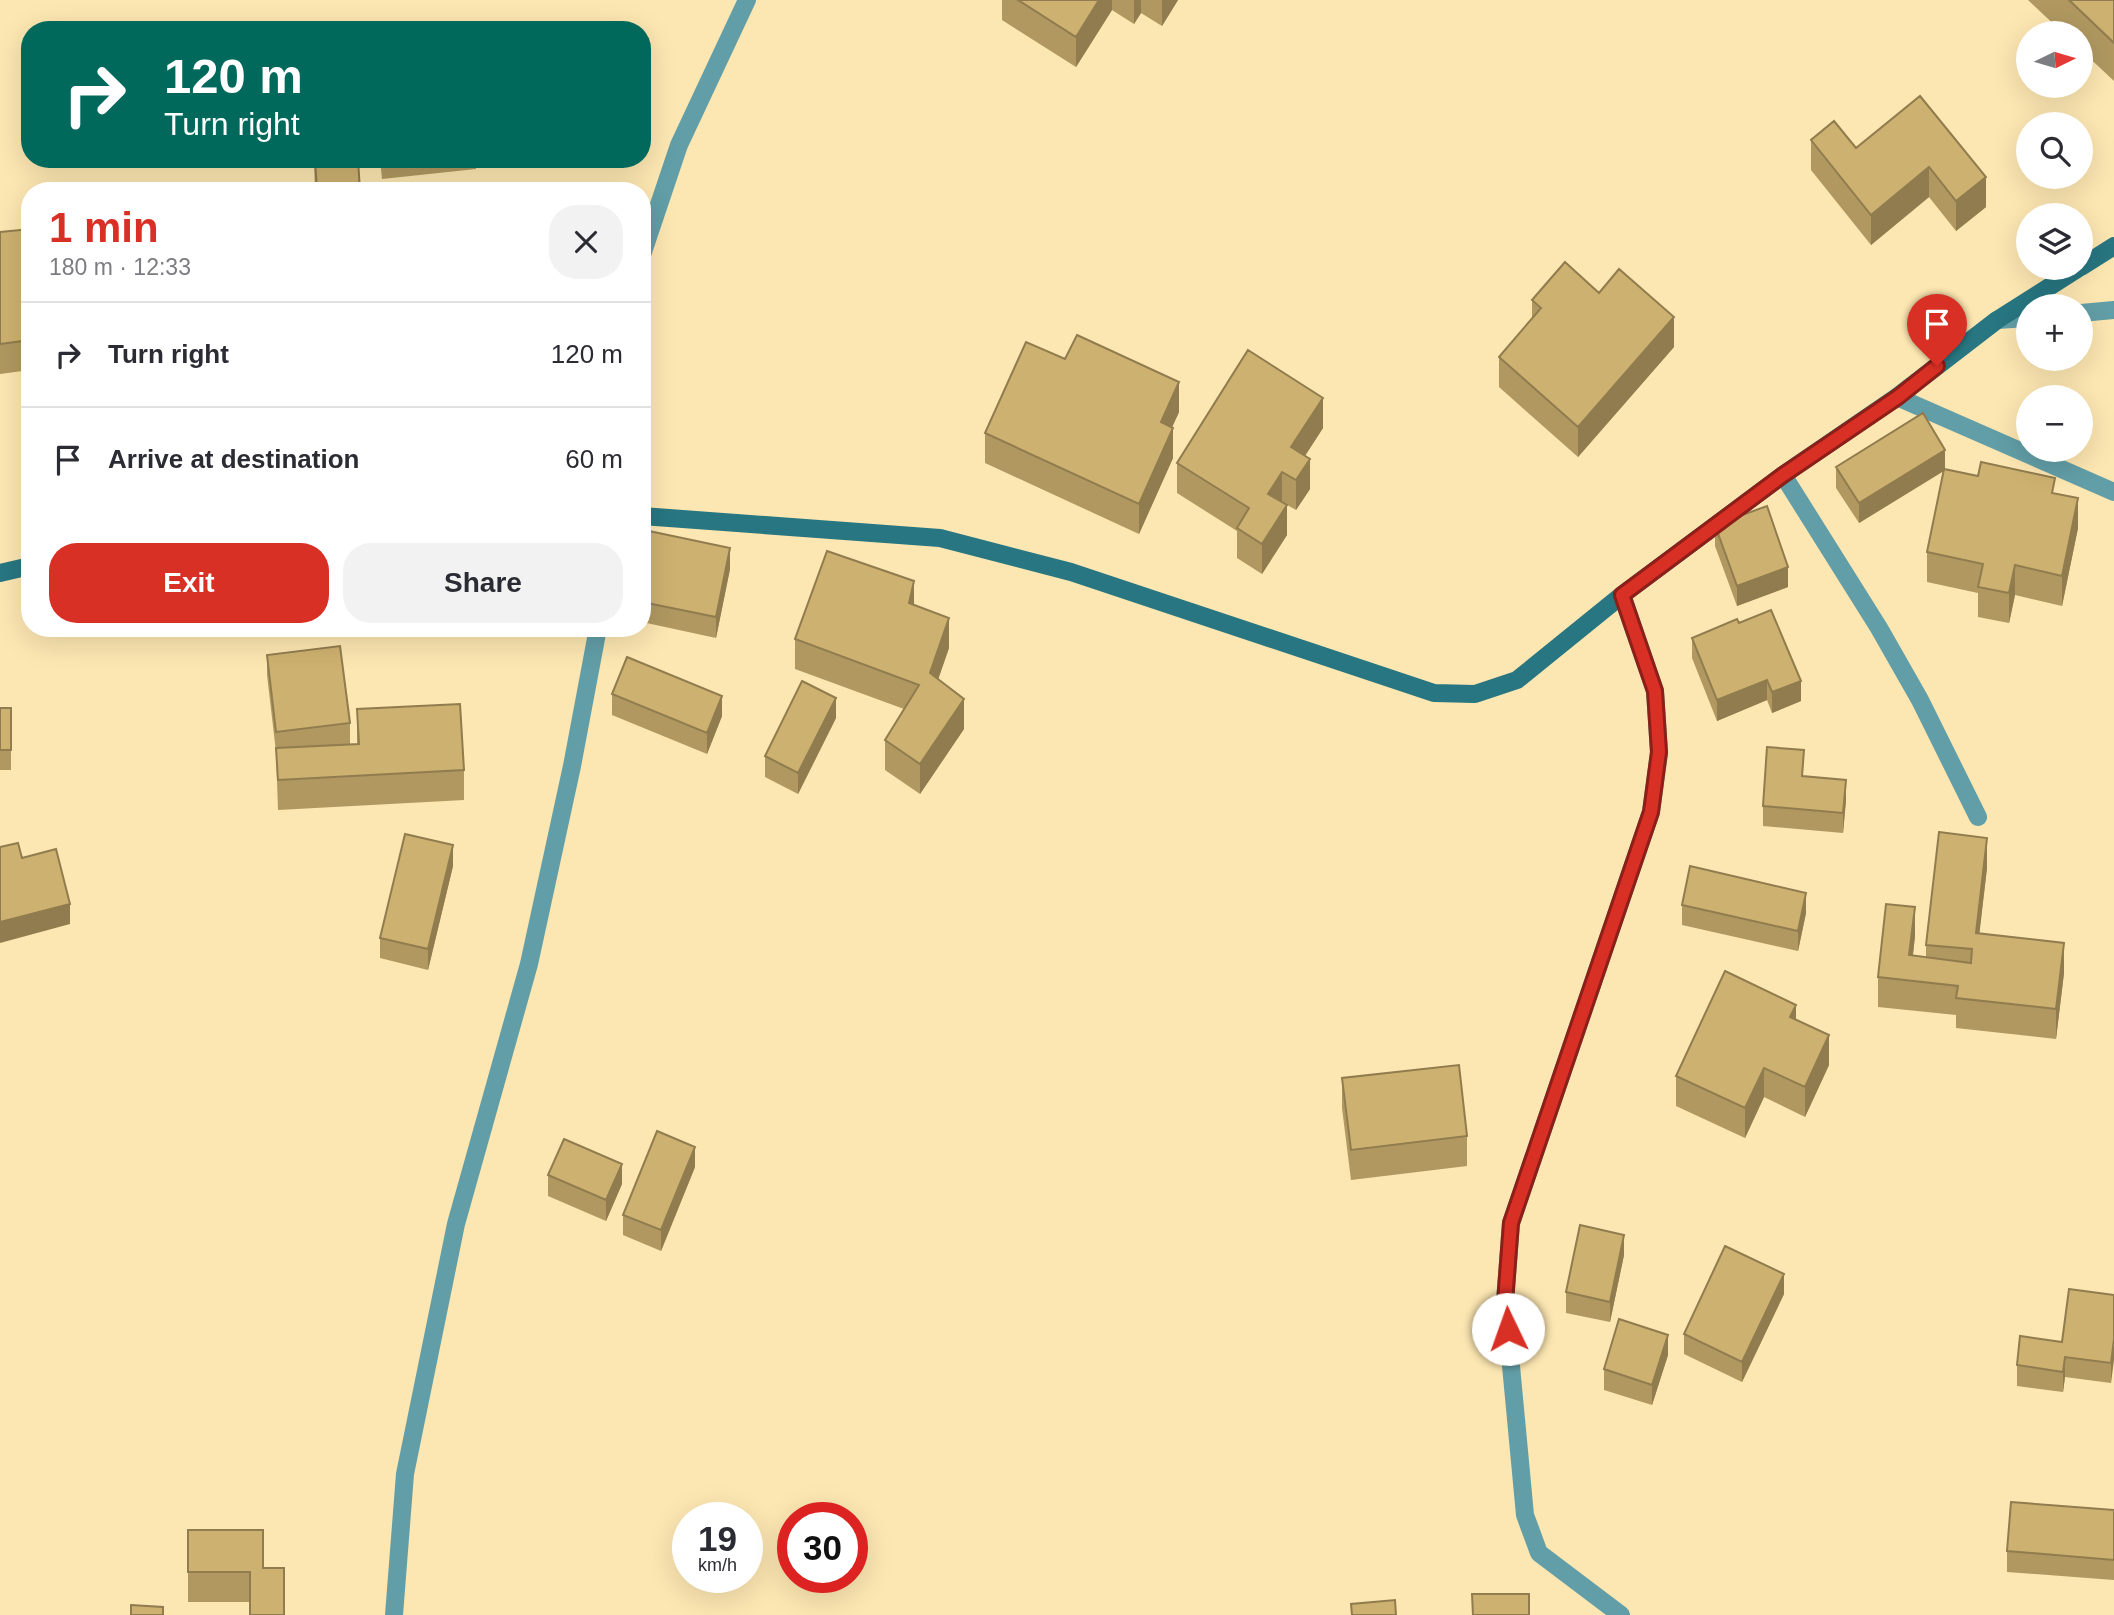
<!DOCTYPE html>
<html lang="en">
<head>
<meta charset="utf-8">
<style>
	:root { --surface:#fff; --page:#f2f2f3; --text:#2b2b33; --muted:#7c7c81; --line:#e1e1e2; --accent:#d93025 }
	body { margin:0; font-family:Helvetica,sans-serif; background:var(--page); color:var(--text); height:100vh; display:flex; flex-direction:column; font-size:26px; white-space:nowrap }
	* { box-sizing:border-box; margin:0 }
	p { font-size:23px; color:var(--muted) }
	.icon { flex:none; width:38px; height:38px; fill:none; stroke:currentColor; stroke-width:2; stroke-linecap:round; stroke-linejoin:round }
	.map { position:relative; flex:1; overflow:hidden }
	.panel { position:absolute; left:21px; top:182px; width:630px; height:455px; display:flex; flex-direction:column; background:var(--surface); border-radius:28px; box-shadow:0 7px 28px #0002 }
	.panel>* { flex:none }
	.top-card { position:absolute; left:21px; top:21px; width:630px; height:147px; border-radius:28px; box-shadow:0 7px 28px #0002; background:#00695c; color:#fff; overflow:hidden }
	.needle { width:46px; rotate:85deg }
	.tools { position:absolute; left:2016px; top:21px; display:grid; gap:14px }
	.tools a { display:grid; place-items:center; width:77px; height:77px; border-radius:50%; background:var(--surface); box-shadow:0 7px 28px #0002; font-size:35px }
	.speed { position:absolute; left:672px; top:1502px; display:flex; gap:14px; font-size:35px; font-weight:700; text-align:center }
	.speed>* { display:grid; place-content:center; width:91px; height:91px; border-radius:50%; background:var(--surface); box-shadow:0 7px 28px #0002; line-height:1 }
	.speed small { font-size:18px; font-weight:400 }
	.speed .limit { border:10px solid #d22; background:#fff; color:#111 }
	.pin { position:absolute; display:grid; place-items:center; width:60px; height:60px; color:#fff; margin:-72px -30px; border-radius:50% 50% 50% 0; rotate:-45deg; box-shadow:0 0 7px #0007 }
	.pin .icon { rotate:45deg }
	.me { position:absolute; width:77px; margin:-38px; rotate:357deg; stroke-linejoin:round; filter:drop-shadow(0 0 5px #0008) }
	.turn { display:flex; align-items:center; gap:24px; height:147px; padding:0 28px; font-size:32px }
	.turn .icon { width:91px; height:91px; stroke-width:2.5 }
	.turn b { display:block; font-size:49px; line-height:60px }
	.round { display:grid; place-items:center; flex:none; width:74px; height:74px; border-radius:28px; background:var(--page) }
	.head { display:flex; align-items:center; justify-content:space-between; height:119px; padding:0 28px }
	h1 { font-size:42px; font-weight:700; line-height:52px; color:var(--accent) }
	.button { display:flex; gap:14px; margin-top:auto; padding:14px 28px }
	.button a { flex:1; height:80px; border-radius:28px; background:var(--accent); color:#fff; font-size:28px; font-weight:700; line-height:80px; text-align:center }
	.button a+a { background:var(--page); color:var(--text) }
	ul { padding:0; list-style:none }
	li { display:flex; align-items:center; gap:21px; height:105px; padding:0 28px; border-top:2px solid var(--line) }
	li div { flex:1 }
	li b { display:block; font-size:26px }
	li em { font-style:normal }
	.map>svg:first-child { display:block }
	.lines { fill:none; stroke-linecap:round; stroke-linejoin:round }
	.street { stroke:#629ea7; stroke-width:18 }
	.secondary { stroke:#277681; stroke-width:18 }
	.wall { fill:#b09860 }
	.shaded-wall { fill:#907c4e }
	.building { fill:#cdb170; stroke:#907c4e; stroke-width:2 }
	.route-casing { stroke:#8d1f18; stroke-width:18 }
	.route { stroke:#d93025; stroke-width:12 }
</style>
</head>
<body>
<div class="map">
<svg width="2114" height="1615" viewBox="0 0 2114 1615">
	<rect width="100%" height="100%" fill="#fce6b1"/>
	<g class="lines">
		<path class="street" d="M642,255l37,-110 68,-145
			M2081,313l33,-3
			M1997,320l31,-2
			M1897,397l217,95
			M1783,475l96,153 41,72 58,117
			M394,1615l11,-141 51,-250 73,-260 43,-198 26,-138
			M1621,1615l-82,-62 -14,-38 -20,-213 6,-79 140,-411 8,-59 -4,-62 -33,-96"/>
		<path class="secondary" d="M2081,267l33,-21
			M642,516l298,22 131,34 363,121 41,1 42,-14 105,-85 161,-120 114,-78 100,-77 82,-52
			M0,573l30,-7"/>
	</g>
	<path class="wall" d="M1002,0h176l-16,26 -21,-13 -7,11 -22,-14 -36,57 -74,-47z
		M2028,0h86v81l-33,-31v-17h-18z
		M1920,96l66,111 -30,24 -27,-34 -58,48 -60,-75v-30l45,8z
		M314,159h44l2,32h-45z
		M380,159h96v10l-94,10z
		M30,229v141l-30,4v-142z
		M1532,300l142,47 -96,110 -79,-70v-30l33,-38z
		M1179,412l-7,15 1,31 -34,76 -154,-71v-30z
		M1323,428l-18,28 5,33 -14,21 -14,-8 5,33 -25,39 -25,-16v-27l-60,-38v-30z
		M1836,467l109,2 110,25 23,34 -16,78 -47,-11 -6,28 -31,-6v-24l-51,-11v-30l17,-81 -85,52 -23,-35z
		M1715,525l73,62 -51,19 -22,-60z
		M642,565l88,4 -14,69 -74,-16z
		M914,604l35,44 -11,31 26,50 -44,65 -35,-24v-30l19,-31 -109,-40v-30z
		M1739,623l62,78 -29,12 -5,-13 -50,21 -25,-63v-20z
		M267,655l83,68v21l-11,1 18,-1v-35l107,61v30l-186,10 -2,-58 -9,-77z
		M612,694l110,22 -15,38 -95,-39z
		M0,708h11v62h-11z
		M836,718l-38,76 -33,-17v-21z
		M1803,776l43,24 -3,33 -80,-7v-20z
		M453,866l-25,104 -48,-12v-20z
		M1987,868l-8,66 85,39 -8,66 -100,-11v-13l-78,-8v-30l37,-41 -2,19 13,2v-12z
		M1682,905l124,8 -8,38 -116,-26z
		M1796,1020l33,45 -24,52 -41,-20 -19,41 -69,-32v-30z
		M1342,1078l125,58v30l-116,14 -9,-72z
		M695,1167l-34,84 -38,-16v-20z
		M548,1175l74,9 -16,37 -58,-25z
		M1624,1255l-14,67 -44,-9v-21z
		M1784,1294l-42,88 -58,-28v-20z
		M2114,1295l-3,88 -46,-6 -2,15 -46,-6v-21l45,-23z
		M1668,1355l-16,50 -48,-15v-21z
		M2114,1510v70l-107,-8v-21z
		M188,1530l75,38 -13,34h-62z"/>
	<path class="shaded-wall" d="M1099,0h13v10l-36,57v-30z
		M1134,0h7v13l-7,11z
		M1162,0h16l-16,26z
		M1929,167v30l-58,48v-30z
		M1986,177v30l-30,24v-30z
		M1674,317v30l-96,110v-30z
		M1179,382v30l-18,40v-30z
		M1323,398v30l-32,49v-30z
		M1173,428v30l-34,76v-30z
		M1945,450v20l-86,53v-20z
		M1310,459v30l-14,21v-30z
		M1282,472v30l-14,-8z
		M2078,498v30l-16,78v-30z
		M1287,505v30l-25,39v-30z
		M730,548v21l-14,69v-21z
		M2015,565v30l-6,28v-30z
		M1788,567v20l-51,19v-20z
		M914,581v30l-5,-8z
		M949,618v30l-19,55v-30z
		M1767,680v20l-50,21v-21z
		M1801,681v20l-29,12v-21z
		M722,696v20l-15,38v-21z
		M836,698v20l-38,76v-21z
		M964,699v30l-44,65v-30z
		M1846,780v20l-3,33v-20z
		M1987,838v30l-11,95v-30z
		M453,845v21l-25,104v-21z
		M1806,893v20l-8,38v-20z
		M70,904v20l-70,19v-21z
		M1915,907v29l-5,44 -1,-25z
		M2064,943v30l-8,66v-30z
		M1796,1005v29l-6,-17z
		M1829,1035v30l-24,52v-30z
		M1764,1068v29l-19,41v-30z
		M695,1147v20l-34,84v-21z
		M622,1164v20l-16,37v-21z
		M1624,1235v20l-14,67v-20z
		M1784,1274v20l-42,88v-20z
		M1668,1335v20l-16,50v-20z
		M2114,1339v21l-3,23v-20z
		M2065,1357v20l-2,15v-20z"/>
	<path class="building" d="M1018,0h81l-23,37z
		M2069,0h45v43z
		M1920,96l66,81 -30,24 -27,-34 -58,48 -60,-75 23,-19 22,27z
		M315,159h43l2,32h-43z
		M30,229v111l-30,4v-112z
		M1565,262l34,31 20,-24 55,48 -96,110 -79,-70 42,-49 -9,-8z
		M1077,335l102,47 -18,40 12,6 -34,76 -154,-71 41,-91 39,17z
		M1248,350l75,48 -32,49 19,12 -14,21 -14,-8 -14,22 19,11 -25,39 -25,-16 12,-20 -72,-45z
		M1923,413l22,37 -86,53 -23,-36z
		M1981,462l74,16 -3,15 26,5 -16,78 -47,-11 -6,28 -31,-6 5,-23 -56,-12 17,-83 34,7z
		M1767,506l21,61 -51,19 -22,-61z
		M649,531l81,17 -14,69 -74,-15v-37z
		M827,551l87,30 -5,22 40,15 -19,55 34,26 -44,65 -35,-24 34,-55 -124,-46z
		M1771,610l30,71 -29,11 -5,-12 -50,20 -25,-62 45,-19 2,4z
		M340,646l10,77 -74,9 -9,-77z
		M627,657l95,39 -15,37 -95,-39z
		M802,681l34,17 -38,75 -33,-17z
		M460,704l4,66 -186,10 -2,-32 83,-4 -2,-35z
		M0,708h11v42h-11z
		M1767,747l37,3 -2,26 44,4 -3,33 -80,-7z
		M1939,832l48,6 -11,95 88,10 -8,66 -100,-11 2,-12 -80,-9 8,-73 29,3 -6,48 62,8 1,-14 -46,-4z
		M405,834l48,11 -25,104 -48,-11z
		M18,843l4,15 34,-9 14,55 -70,18v-75z
		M1690,866l116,27 -8,38 -116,-26z
		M1725,971l71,34 -6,12 39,18 -24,52 -41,-19 -19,40 -69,-32z
		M1459,1065l8,71 -116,14 -9,-72z
		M657,1131l38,16 -34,83 -38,-15z
		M564,1139l58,25 -16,36 -58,-25z
		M1580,1225l44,10 -14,67 -44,-10z
		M1725,1246l59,28 -42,88 -58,-28z
		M2069,1289l45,6v44l-3,24 -46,-6 -2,15 -46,-7 3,-29 42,6z
		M1619,1319l49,16 -16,50 -48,-16z
		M2011,1502l103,8v50l-107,-9z
		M188,1530h75v38h21v47h-34v-43h-62z
		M1472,1594h57v21h-56z
		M1395,1600l1,15h-44l-1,-11z
		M131,1605l32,2v8h-32z"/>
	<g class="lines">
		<g class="route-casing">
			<path id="route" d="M1508,1329l-3,-27 6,-79 140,-411 8,-60 -4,-61 -33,-96 161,-120 115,-78 39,-31"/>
		</g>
		<use href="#route" class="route"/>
	</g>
</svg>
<div class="tools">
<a><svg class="needle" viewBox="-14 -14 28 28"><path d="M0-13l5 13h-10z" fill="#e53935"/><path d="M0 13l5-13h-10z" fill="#7c7c81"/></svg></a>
<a><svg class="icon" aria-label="search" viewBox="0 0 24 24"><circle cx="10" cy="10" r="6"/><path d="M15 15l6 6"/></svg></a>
<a><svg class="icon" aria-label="layers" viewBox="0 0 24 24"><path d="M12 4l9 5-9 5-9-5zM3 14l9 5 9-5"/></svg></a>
<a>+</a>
<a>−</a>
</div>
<div class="speed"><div>19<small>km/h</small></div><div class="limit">30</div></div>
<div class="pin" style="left:1937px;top:366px;background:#d93025"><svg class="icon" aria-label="arrive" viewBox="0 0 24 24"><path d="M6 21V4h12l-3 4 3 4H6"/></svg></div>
<svg class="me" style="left:1508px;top:1329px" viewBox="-20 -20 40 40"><circle r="19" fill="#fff"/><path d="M0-13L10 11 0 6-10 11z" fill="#d93025"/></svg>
<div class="top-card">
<div class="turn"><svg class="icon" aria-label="right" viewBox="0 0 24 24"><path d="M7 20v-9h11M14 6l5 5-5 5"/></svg><div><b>120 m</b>Turn right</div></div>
</div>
<section class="panel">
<div class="head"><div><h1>1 min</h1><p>180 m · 12:33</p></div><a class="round"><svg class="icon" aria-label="close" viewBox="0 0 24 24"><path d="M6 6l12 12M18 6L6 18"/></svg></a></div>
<ul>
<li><svg class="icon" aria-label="right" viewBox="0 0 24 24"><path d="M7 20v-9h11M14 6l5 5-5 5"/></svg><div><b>Turn right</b></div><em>120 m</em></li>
<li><svg class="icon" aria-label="arrive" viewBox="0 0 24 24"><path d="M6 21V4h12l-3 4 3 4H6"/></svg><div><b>Arrive at destination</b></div><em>60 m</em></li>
</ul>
<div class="button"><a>Exit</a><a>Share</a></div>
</section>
</div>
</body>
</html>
